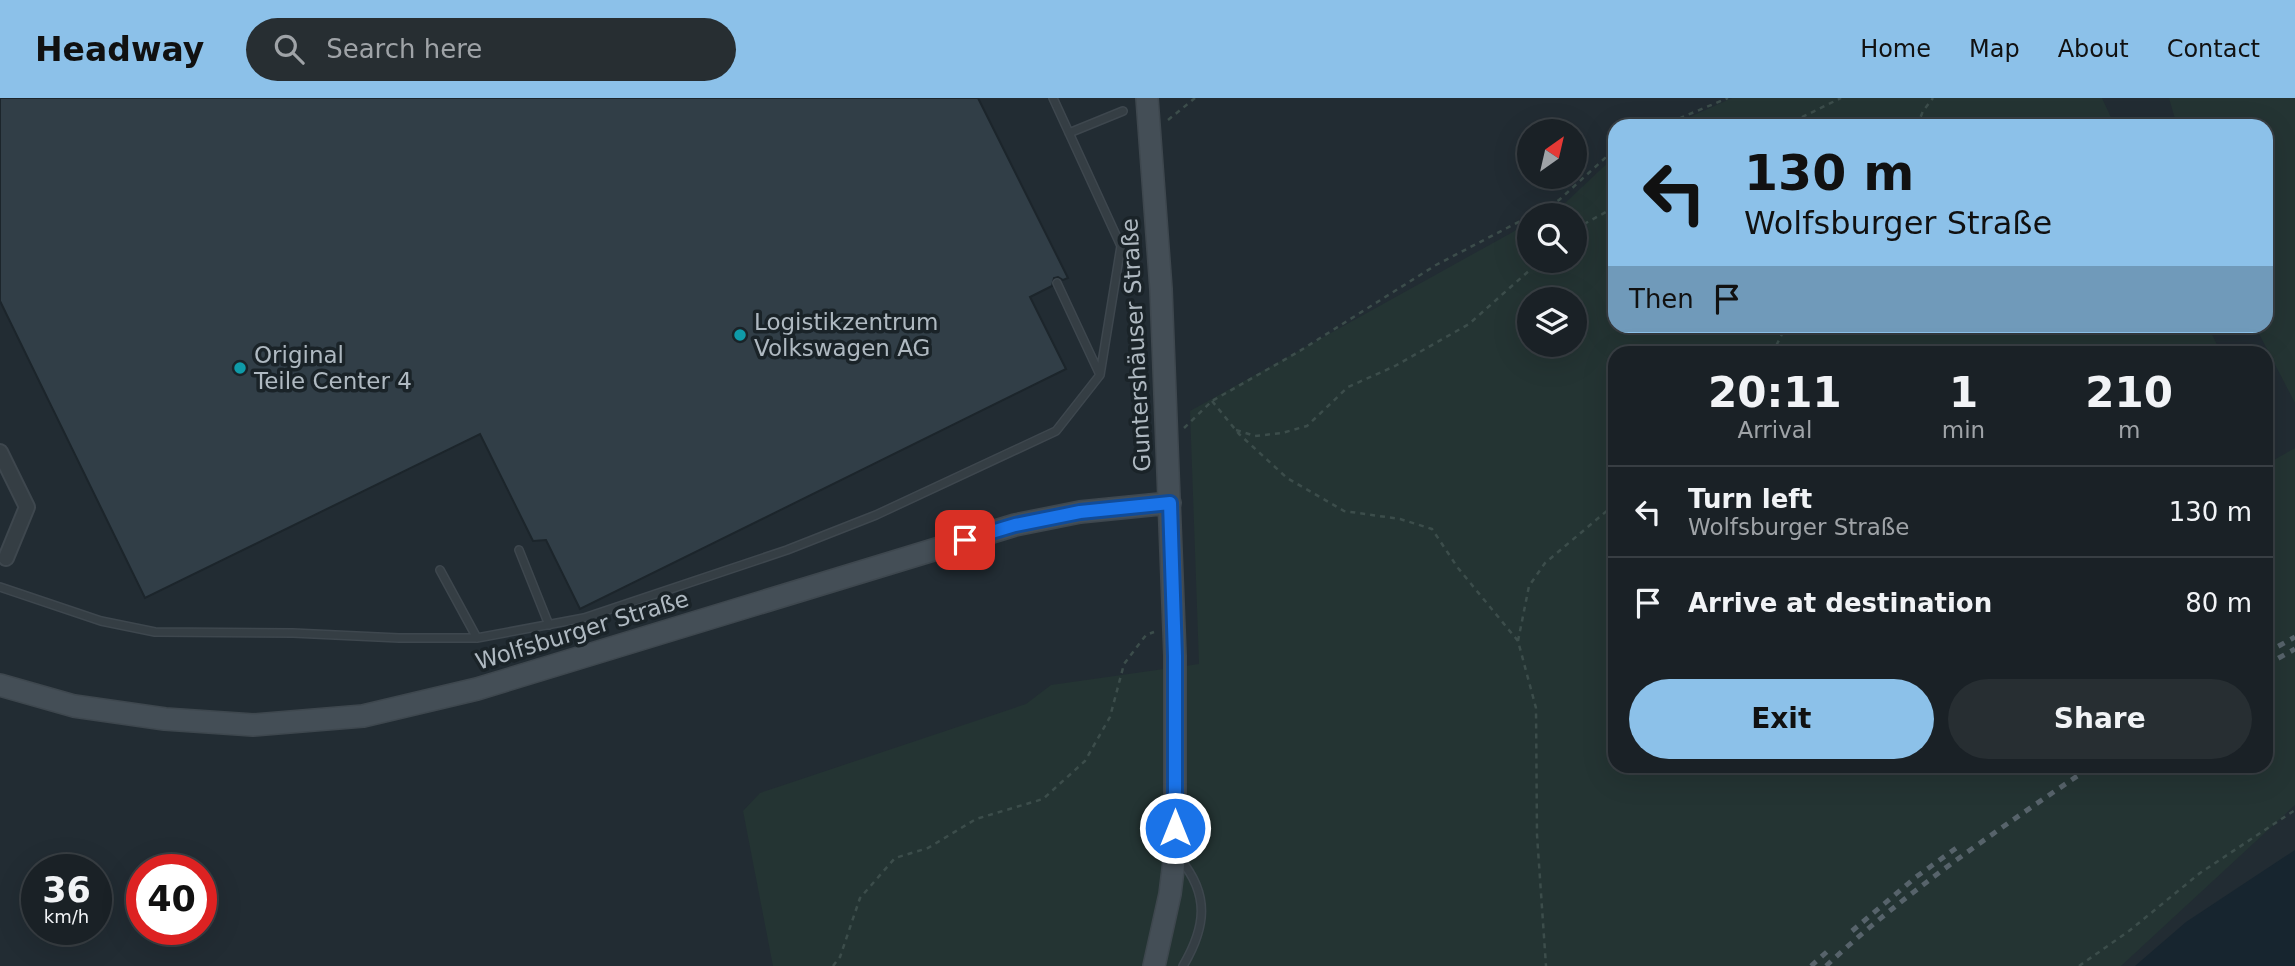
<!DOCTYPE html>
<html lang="en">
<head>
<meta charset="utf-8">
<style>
	:root { --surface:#1a2126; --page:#272e32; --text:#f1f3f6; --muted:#9fa3a7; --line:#383e43; --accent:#8cc1e9 }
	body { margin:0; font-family:"DejaVu Sans",sans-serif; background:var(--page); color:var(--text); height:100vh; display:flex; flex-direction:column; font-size:26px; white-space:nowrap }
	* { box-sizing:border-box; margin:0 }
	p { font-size:23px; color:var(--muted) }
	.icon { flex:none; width:38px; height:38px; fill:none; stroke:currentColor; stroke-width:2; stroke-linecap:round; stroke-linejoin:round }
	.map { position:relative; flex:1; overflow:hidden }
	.side { position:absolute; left:1608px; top:248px; width:665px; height:427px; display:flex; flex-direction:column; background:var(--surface); border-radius:21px; box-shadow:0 7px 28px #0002,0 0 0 2px var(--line) }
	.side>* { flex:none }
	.banner { position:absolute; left:1608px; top:21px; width:665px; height:214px; border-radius:21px; box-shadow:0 7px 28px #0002,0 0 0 2px var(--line); background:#8cc1e9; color:#111; overflow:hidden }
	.needle { width:46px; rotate:34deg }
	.fabs { position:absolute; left:1517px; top:21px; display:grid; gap:14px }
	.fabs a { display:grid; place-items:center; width:70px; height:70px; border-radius:50%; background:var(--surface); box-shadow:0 7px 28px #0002,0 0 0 2px var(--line); font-size:35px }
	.speed { position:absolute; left:21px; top:756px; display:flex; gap:14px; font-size:35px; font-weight:700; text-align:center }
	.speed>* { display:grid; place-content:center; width:91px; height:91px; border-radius:50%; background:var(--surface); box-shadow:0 7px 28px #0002,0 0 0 2px var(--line); line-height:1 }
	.speed small { font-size:18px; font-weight:400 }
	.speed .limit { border:10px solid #d22; background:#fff; color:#111 }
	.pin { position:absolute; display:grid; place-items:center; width:60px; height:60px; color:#fff; margin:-30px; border-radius:14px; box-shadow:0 4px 10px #0006 }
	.me { position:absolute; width:77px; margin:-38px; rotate:0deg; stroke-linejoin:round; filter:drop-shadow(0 0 5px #0008) }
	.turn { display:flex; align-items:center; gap:24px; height:147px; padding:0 21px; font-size:32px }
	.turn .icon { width:91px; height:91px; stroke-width:2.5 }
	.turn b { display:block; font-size:49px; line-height:60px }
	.then { display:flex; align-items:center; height:66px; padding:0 21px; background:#0003; gap:14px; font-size:26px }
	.eta { display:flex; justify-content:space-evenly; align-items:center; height:119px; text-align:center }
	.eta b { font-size:42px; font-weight:600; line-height:49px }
	.button { display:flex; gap:14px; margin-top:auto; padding:14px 21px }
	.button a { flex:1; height:80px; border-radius:42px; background:var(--accent); color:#111; font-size:28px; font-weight:600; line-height:80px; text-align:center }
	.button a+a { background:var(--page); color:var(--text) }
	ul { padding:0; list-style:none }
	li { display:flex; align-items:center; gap:21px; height:91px; padding:0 21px; border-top:2px solid var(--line) }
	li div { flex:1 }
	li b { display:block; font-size:26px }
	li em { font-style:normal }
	header { display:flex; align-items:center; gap:42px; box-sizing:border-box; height:98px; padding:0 35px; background:var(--accent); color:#111 }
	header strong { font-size:33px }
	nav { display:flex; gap:38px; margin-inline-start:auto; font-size:24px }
	.search { width:490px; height:63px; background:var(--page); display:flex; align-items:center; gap:18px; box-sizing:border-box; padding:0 24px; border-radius:38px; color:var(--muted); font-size:26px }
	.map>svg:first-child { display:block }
	.green { fill:#243433; fill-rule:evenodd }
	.water { fill:#17252f }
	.building { fill:#313e47; stroke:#1c252b; stroke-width:2 }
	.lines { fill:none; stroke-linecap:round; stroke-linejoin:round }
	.lane-casing { stroke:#3e474e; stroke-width:10 }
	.street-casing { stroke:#3e474e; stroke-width:18 }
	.secondary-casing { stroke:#3e474e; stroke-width:24 }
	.path { stroke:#3c4d4b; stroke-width:2.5; stroke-dasharray:5 5; stroke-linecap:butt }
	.lane { stroke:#353e44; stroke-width:7 }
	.street { stroke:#353e44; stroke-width:14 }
	.secondary { stroke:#444e56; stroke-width:21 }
	.rail { stroke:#57636b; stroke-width:5; stroke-dasharray:7 7; stroke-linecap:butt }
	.route-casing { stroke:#114b97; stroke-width:18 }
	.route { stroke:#1a73e8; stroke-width:12 }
	.culture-dot { fill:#0f9aa8; stroke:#1a2328; stroke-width:2.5 }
	.labels { text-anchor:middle; stroke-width:7; stroke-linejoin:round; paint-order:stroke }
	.poi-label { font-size:23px; fill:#afb9c1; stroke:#1a2328; text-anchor:start }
	.street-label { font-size:23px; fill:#afb9c1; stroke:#1a2328 }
</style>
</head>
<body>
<header>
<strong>Headway</strong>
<div class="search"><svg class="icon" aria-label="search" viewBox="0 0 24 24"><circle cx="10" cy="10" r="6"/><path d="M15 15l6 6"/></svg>Search here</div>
<nav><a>Home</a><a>Map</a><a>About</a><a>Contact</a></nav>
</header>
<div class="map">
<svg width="2295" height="868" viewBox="0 0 2295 868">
	<rect width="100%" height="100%" fill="#222c33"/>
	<path class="green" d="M1732,0h370l13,28h-445z
		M2169,0h126v305l-40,-77h11v-200h-89z
		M1615,58v170h593l13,27 -606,1v412h651v-316l6,11 23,-13v357l-174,161h-1348l-30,-155 17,-18 266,-89 25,-19 148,-21 -9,-253 339,-188 1,38h45v-46h-31l20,-11zM1530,201h45v46h-45z"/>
	<path class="water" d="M2295,752v116h-160l51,-44z"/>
	<path class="building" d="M0,0h978l90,180 -5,2 -5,-3 -4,1 -2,8 -22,11 36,72 -486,240 -34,-69 -13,1 -53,-107 -335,164 -145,-297z"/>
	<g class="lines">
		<g class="lane-casing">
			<path id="lane" d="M1069,35l54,-22
				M1057,185l43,92
				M519,452l30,75
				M440,472l37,68
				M0,489l101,34 54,11 138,1 106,5h78l107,-20 203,-68 89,-35 180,-84 44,-56 21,-129 -68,-148
				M1180,761c30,36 26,68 3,107"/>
		</g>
		<g class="street-casing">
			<path id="street" d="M0,354l27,55 -21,51"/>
		</g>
		<g class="secondary-casing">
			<path id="secondary" d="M1147,0l14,191 14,367v197l-5,41 -16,72
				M0,587l74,21 91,13 88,6 110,-9 114,-27 538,-164 65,-13 90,-9"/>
		</g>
		<path class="path" d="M1168,22l27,-22
			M1661,28l67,-28
			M1784,28l57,-28
			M1917,28l6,-15 10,-13
			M1531,117l28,-15 56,-51
			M1575,131l40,-22
			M1772,256l14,-28
			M1212,303l27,33 48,44 57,33 56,8 32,10 26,39 60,73 18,67 1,127 9,131
			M1184,330l28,-27 86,-49 138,-87 94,-49
			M1236,332l19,6 27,-3 25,-7 41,-39 47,-21 74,-42 71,-63
			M1518,543l11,-55 16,-23 70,-59
			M833,868l7,-9 20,-59 35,-40 33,-10 48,-29 67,-20 42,-38 25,-44 14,-53 22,-29 8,-3
			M2079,868l50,-35 71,-58 95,-63"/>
		<use href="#lane" class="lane"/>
		<use href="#street" class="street"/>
		<use href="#secondary" class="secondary"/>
		<path class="rail" d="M2266,555l29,-16
			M2266,567l29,-16
			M1852,833l64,-54 43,-31
			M1811,868l19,-17
			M1826,868c79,-74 176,-139 266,-200"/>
	</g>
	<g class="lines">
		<g class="route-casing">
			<path id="route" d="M965,442l50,-15 65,-13 90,-9 5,153v172"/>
		</g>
		<use href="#route" class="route"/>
	</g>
	<g class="culture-dot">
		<circle cx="740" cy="237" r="7"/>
		<circle cx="240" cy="270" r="7"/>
	</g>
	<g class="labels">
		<g class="poi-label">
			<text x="754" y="232">Logistikzentrum<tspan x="754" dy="26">Volkswagen AG</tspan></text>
			<text x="254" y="265">Original<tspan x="254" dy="26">Teile Center 4</tspan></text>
		</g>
		<g class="street-label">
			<text transform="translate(1136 247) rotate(-93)" y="8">Guntershäuser Straße</text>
			<text transform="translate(582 532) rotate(-17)" y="8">Wolfsburger Straße</text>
		</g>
	</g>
</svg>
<div class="fabs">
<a><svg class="needle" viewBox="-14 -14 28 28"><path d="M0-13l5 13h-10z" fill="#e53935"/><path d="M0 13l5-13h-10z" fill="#9fa3a7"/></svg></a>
<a><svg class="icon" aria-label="search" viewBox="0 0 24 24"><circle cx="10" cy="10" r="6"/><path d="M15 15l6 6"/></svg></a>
<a><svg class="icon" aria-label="layers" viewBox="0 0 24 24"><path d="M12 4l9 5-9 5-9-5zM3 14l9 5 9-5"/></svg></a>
</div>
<div class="speed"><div>36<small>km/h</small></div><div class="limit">40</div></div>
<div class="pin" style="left:965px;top:442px;background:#d93025"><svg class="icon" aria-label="arrive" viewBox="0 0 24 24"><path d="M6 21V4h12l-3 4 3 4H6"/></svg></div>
<svg class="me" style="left:1175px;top:730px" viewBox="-20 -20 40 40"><circle r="17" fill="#1a73e8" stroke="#fff" stroke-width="3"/><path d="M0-11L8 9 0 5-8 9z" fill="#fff"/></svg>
<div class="banner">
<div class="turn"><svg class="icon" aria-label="left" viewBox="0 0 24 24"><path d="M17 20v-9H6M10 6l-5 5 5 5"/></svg><div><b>130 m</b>Wolfsburger Straße</div></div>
<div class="then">Then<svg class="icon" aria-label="arrive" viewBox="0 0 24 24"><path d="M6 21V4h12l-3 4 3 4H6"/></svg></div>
</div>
<section class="side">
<div class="eta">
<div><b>20:11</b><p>Arrival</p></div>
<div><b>1</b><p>min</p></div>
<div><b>210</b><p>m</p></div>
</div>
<ul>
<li><svg class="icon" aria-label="left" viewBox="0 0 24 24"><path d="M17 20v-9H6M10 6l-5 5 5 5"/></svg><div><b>Turn left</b><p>Wolfsburger Straße</p></div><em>130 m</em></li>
<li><svg class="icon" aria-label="arrive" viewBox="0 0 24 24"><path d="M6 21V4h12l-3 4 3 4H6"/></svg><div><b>Arrive at destination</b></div><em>80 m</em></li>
</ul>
<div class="button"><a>Exit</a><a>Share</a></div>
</section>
</div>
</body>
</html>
